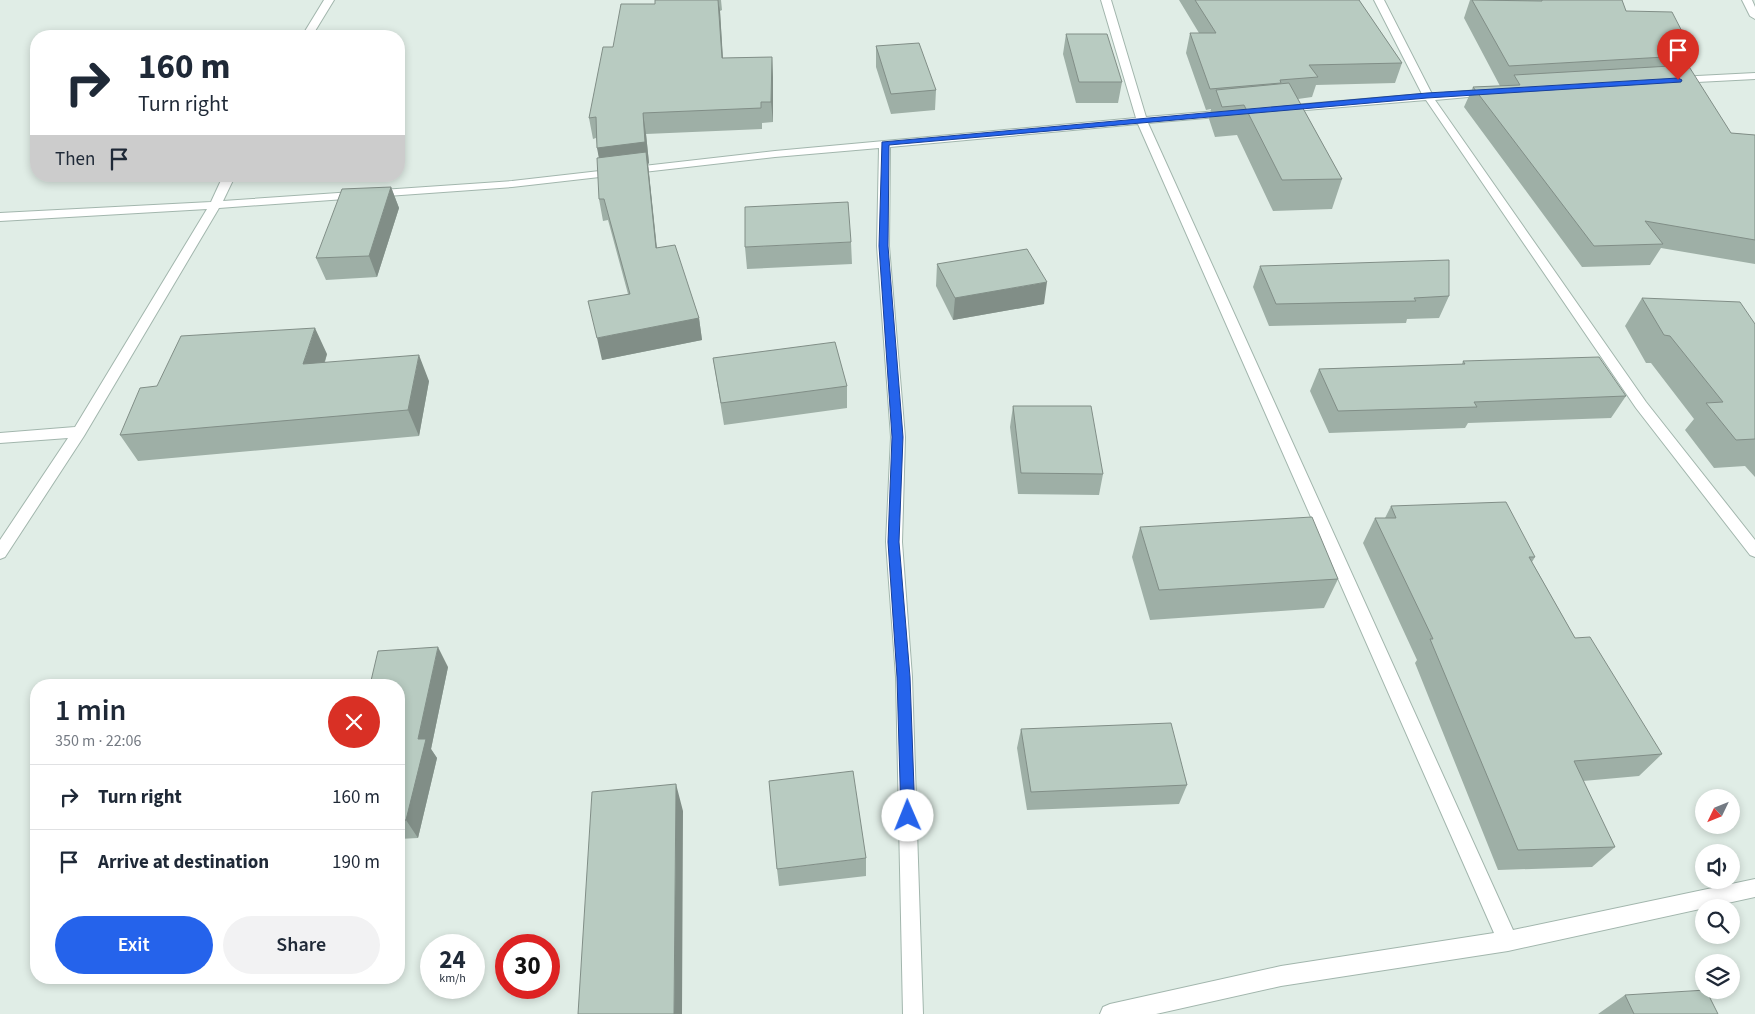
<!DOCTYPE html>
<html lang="en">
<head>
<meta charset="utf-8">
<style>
	:root { --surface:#fff; --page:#f2f2f3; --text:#1f2937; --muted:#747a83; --line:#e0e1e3; --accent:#2563eb }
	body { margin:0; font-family:"Source Sans 3",sans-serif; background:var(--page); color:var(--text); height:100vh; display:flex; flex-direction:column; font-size:19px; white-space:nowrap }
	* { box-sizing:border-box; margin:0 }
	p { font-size:16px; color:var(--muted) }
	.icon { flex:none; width:28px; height:28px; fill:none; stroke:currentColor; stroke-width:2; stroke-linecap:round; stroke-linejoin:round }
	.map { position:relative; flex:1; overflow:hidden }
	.side { position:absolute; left:30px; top:679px; width:375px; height:305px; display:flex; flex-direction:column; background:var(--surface); border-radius:20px; box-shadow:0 2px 8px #0003 }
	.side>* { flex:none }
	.hud { position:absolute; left:30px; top:30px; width:375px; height:152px; border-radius:20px; box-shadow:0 2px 8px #0003; background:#fff; color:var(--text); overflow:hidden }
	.needle { width:32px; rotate:227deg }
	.fabs { position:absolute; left:1695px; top:789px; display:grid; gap:10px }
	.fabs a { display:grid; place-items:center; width:45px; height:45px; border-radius:50%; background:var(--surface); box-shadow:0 2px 8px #0003; font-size:25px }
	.speed { position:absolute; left:420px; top:934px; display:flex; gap:10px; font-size:25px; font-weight:700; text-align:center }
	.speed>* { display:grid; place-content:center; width:65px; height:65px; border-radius:50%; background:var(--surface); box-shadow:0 2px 8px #0003; line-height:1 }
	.speed small { font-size:12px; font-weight:400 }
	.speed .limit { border:8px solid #d22; background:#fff; color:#111 }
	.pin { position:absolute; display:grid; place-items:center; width:42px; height:42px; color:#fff; margin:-51px -21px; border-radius:50% 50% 50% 0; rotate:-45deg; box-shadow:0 0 5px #0007 }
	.pin .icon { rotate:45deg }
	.me { position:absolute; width:55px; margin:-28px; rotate:359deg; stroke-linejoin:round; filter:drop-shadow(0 0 4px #0008) }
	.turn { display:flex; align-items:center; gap:18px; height:105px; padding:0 25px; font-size:22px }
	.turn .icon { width:65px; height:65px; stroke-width:2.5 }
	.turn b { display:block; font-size:35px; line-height:42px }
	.then { display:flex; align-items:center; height:48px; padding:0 25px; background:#0003; gap:10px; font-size:19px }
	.round { display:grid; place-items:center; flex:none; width:52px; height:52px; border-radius:26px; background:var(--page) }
	.head { display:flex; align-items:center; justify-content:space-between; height:85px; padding:0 25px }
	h1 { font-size:30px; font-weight:600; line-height:38px }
	.action { display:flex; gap:10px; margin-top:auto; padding:10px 25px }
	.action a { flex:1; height:58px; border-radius:30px; background:var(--accent); color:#fff; font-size:20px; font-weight:600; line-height:58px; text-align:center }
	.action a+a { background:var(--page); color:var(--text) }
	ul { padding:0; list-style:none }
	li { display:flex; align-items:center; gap:15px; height:65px; padding:0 25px; border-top:1px solid var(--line) }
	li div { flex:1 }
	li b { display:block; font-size:19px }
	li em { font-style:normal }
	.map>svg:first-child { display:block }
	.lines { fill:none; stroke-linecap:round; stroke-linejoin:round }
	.minor-casing { stroke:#a2b6ad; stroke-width:2 }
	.minor { fill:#fff; fill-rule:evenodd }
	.wall { fill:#9eafa6 }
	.shaded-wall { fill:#818e87 }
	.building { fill:#b8cbc1; stroke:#818e87 }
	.route { fill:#2563eb; stroke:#184099 }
</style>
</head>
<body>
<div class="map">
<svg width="1755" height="1014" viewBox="0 0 1755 1014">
	<rect width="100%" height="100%" fill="#e0ede6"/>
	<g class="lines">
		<g class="minor-casing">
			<path id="minor" d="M324,0h10l-22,36h-10z
				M1101,0h10l35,117 83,-7 5,3 -5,3 -81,7 365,807 242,-51v18l-247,54 -227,35 -125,28h-56l3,-7 7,-3 171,-38 213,-33 -356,-809 -248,23 -1,99 16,191 -3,105 10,135 11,337h-20l-7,-337 -10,-135 5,-105 -14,-191 2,-98 -104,9 -263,30 -293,21 -135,228 -79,121 -5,2v-19l68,-102 -68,5v-10l75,-6 132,-218 -207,12v-8l211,-11 12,-26h12l-12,25 289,-20 263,-30 361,-33z
				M1374,0h10l48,94 58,-5 5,3 -5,3 -55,5 211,302 109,138v17l-5,-2 -114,-147 -210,-308 -144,12 -5,-3 5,-3 140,-12z
				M1742,0h10l3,7v12l-5,-3z
				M1755,73v6l-77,4 -5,-3 5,-3z"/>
		</g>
		<use href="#minor" class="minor"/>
	</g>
	<path class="wall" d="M655,0h66l1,10 -2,1 3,47 49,-1 1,21v44l-11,1v6l-116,5 3,29 -1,1 9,84 42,70 3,22 -100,20 26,-66 -20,-74 -5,1 -4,-22v-42l-3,-19 -3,1 -4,-21 24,-71 42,-43z
		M1179,0h180l43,63 -7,20 -79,2 -4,12 -14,2 44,80 -10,30 -59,2 -36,-76 -22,2 -6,-18 2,-10 -5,1 -20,-57 4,-20h9z
		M1470,0h152l4,11 64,36 -10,19 51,67 24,2v129l-94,-16 -11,17 -68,2 -118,-160 9,-20 27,-1 -36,-68z
		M1066,34l56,48 -4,21h-42l-13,-49z
		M876,46l60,44 -1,20 -44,4 -15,-47z
		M391,187l8,21 -22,69 -51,3 -10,-22z
		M851,242l1,22 -105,5 -2,-22z
		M937,264l107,40 -91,16 -17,-34z
		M1260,266l189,30 -10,22 -32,1 -1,4 -137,3 -16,-39z
		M1642,298l113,26v153l-10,-11 -31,2 -29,-38 9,-11 -43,-56h-5l-21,-37z
		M327,354l-2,8 104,19 -10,55 -281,25 -18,-26 37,-49z
		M713,358l134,28v22l-123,17z
		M1463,361l163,35 -15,22 -143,5 -3,5 -136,5 -19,-42 9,-22 143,-5z
		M1013,406l90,68 -4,21 -81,-1 -8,-67z
		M1391,506l144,51 -3,5 43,76 87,116 -23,22 -56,5 32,66 -23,20 -94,3 -83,-207 2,-3 -54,-117 12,-25h10z
		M1140,527l198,52 -14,29 -174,12 -18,-63z
		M448,667l-17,82 6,9 -19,80 -19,1v-154z
		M1021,729l166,56 -8,19 -152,6 -10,-62z
		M866,858v18l-87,10 -2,-17z
		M1625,995l93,19h-120z"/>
	<path class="shaded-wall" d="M718,0l2,11 4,68 -2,-21z
		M772,57l1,21v44l-2,-20z
		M643,113l3,21 3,29 -1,1 11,106 -58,-101 -4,-21z
		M391,187l8,21 -22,69 -8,-21z
		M1047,282l-3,22 -91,16 2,-22z
		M699,318l3,22 -100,20 -5,-22z
		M315,328l12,26 -11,35 -13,-25z
		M419,355l10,26 -10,55 -11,-26z
		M438,647l10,20 -17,82 6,9 -19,80 -12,-18 12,-81z
		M676,784l7,27 -1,203h-8z"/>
	<path class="building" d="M655,0h63l4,58 50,-1 -1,45h-10v6l-118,5 2,29 -48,6 -1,-31 -7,1 14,-71h10l8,-43h34z
		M1195,0h164l43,63 -93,2 9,12 -38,3 1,3 -71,6 -20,-56h26z
		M1472,0l70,1v-1h80l4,11 46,1 18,35 -14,-1 6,10 -173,10z
		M1066,34h41l15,48h-43z
		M919,43l17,47 -45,4 -15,-48z
		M1688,65l43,68 24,2v105l-110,-19 18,23 -69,2 -121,-159 47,-2 -6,-10z
		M1289,83l53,96 -60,1 -38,-75 -22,2 -6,-17z
		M646,152l10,96 19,-3 24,73 -102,20 -9,-37 42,-7 -26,-95h-5l-2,-41z
		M391,187l-22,69 -53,2 26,-69z
		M848,202l3,40 -106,5v-40z
		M1027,249l20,33 -92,16 -18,-34z
		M1449,260v36l-35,2 2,3 -140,3 -16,-38z
		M1642,298l98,4 15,22v115l-19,1 -30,-37 17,-1 -53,-66 -6,-1z
		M315,328l-12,36 116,-9 -11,55 -288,25 20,-47 17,-2 24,-50z
		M835,342l12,44 -126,17 -8,-45z
		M1599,357l27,39 -152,6 3,5 -139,4 -19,-42 146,-5 -2,-3z
		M1013,406h78l12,68 -82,-1z
		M1506,502l29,55h-6l46,81 15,-1 72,117 -88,7 41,86 -97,3 -88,-211h3l-58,-121h21l-5,-12z
		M1312,517l26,62 -179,11 -19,-63z
		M438,647l-20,92h8l-20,81 -7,1v-136h-29l8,-34z
		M1171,723l16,62 -156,7 -10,-63z
		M853,771l13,87 -89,11 -8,-88z
		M676,784l-2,230h-96l14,-222z
		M1706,990l12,24h-84l-9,-19z"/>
	<path class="route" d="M1678,78l4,2 -1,2 -254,16 -538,47 -1,101 15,191 -4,105 11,135 5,139 -2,5 -5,2 -5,-2 -2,-5 -4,-139 -9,-135 4,-105 -13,-191 3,-104 545,-49z"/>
</svg>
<div class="fabs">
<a><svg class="needle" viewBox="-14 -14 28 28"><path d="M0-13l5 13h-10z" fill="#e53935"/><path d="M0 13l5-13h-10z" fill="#747a83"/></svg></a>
<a><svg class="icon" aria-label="sound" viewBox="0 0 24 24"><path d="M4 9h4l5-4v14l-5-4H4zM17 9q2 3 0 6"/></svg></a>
<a><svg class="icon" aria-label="search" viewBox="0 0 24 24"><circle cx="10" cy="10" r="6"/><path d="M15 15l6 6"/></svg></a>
<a><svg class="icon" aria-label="layers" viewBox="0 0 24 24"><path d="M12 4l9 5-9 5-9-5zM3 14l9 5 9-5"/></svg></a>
</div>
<div class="speed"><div>24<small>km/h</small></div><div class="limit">30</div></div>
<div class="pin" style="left:1678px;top:80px;background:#d93025"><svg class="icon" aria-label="arrive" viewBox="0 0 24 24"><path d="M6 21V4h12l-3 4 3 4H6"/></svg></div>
<svg class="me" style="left:908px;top:816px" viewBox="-20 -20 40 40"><circle r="19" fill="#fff"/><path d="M0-13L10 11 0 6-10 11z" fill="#2563eb"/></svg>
<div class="hud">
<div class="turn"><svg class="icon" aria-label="right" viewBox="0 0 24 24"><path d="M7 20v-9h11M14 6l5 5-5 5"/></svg><div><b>160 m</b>Turn right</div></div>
<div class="then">Then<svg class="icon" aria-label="arrive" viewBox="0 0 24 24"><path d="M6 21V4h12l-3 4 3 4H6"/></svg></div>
</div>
<section class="side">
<div class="head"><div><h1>1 min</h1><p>350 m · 22:06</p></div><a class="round" style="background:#d93025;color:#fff"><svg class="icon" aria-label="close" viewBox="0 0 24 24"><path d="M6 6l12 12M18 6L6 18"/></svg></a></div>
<ul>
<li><svg class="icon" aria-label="right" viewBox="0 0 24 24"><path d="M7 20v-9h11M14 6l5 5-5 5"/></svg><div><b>Turn right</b></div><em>160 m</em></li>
<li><svg class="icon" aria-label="arrive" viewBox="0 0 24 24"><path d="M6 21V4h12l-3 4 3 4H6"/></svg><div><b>Arrive at destination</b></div><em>190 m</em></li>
</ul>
<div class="action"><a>Exit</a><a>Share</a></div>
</section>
</div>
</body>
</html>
